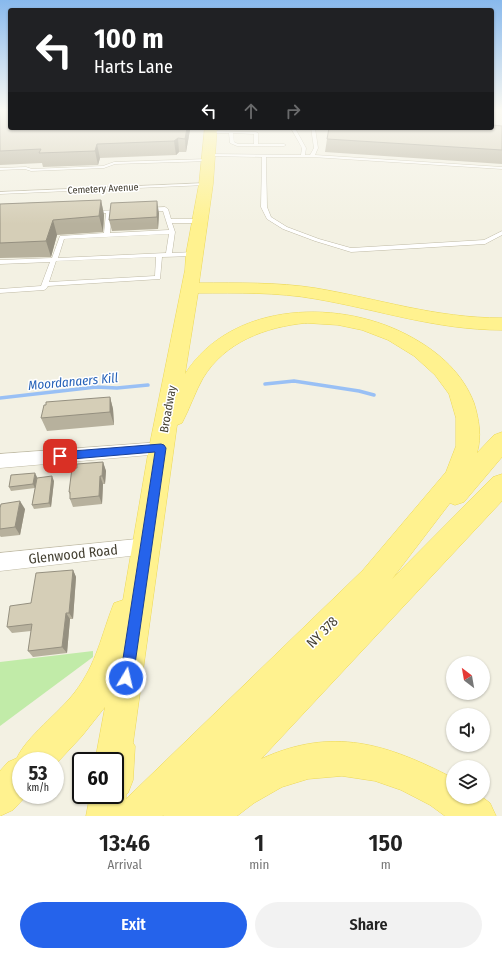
<!DOCTYPE html>
<html lang="en">
<head>
<meta charset="utf-8">
<style>
	:root { --surface:#fff; --page:#f2f2f2; --text:#222; --muted:#767676; --accent:#2563eb }
	body { margin:0; font-family:"Fira Sans Condensed",sans-serif; background:var(--page); color:var(--text); height:100vh; display:flex; flex-direction:column; font-size:15px; white-space:nowrap }
	* { box-sizing:border-box; margin:0 }
	p { font-size:13px; color:var(--muted) }
	.icon { flex:none; width:22px; height:22px; fill:none; stroke:currentColor; stroke-width:2; stroke-linecap:round; stroke-linejoin:round }
	.map { position:relative; height:816px; overflow:hidden }
	.drawer { display:flex; flex-direction:column; background:var(--surface); flex:1 }
	.drawer>* { flex:none }
	.guide { position:absolute; left:8px; top:8px; width:486px; height:122px; border-radius:4px; box-shadow:0 1px 3px #0004; background:#202124; color:#fff; overflow:hidden }
	.needle { width:26px; rotate:329deg }
	.buttons { position:absolute; left:446px; top:656px; display:grid; gap:8px }
	.buttons a { display:grid; place-items:center; width:44px; height:44px; border-radius:50%; background:var(--surface); box-shadow:0 1px 3px #0004; font-size:20px }
	.speed { position:absolute; left:12px; top:752px; display:flex; gap:8px; font-size:20px; font-weight:700; text-align:center }
	.speed>* { display:grid; place-content:center; width:52px; height:52px; border-radius:50%; background:var(--surface); box-shadow:0 1px 3px #0004; line-height:1 }
	.speed small { font-size:10px; font-weight:400 }
	.speed .limit { border:2px solid #111; border-radius:6px; background:#fff; color:#111 }
	.pin { position:absolute; display:grid; place-items:center; width:34px; height:34px; color:#fff; margin:-17px; border-radius:8px; box-shadow:0 2px 6px #0006 }
	.me { position:absolute; width:44px; margin:-22px; rotate:9deg; stroke-linejoin:round; filter:drop-shadow(0 0 3px #0008) }
	.turn { display:flex; align-items:center; gap:14px; height:84px; padding:0 20px; font-size:18px }
	.turn .icon { width:52px; height:52px; stroke-width:2.5 }
	.turn b { display:block; font-size:28px; line-height:34px }
	.lanes { display:flex; align-items:center; height:38px; padding:0 20px; background:#0003; justify-content:center; gap:20px; direction:ltr }
	.lanes .off { opacity:.35 }
	.eta { display:flex; justify-content:space-evenly; align-items:center; height:68px; text-align:center }
	.eta b { font-size:24px; font-weight:600; line-height:28px }
	.cta { display:flex; gap:8px; margin-top:auto; padding:8px 20px }
	.cta a { flex:1; height:46px; border-radius:24px; background:var(--accent); color:#fff; font-size:16px; font-weight:600; line-height:46px; text-align:center }
	.cta a+a { background:var(--page); color:var(--text) }
	.map>svg:first-child { display:block }
	.green { fill:#c1eba8 }
	.lines { fill:none; stroke-linecap:round; stroke-linejoin:round }
	.stream { stroke:#99c0f5; stroke-width:3.5 }
	.service-casing { stroke:#bfbaa5; stroke-width:1 }
	.minor-casing { stroke:#bfbaa5; stroke-width:1 }
	.primary-casing { stroke:#ecd858; stroke-width:1 }
	.service { fill:#fff; fill-rule:evenodd }
	.minor { fill:#fff; fill-rule:evenodd }
	.primary { fill:#fff28f; fill-rule:evenodd }
	.wall { fill:#b7b19d }
	.shaded-wall { fill:#959080 }
	.building { fill:#d5ceb7; stroke:#959080 }
	.route { fill:#2563eb; stroke:#184099 }
	.labels { text-anchor:middle; stroke-width:3; stroke-linejoin:round; paint-order:stroke }
	.far-street-label { font-size:10px; fill:#454133; stroke:#fff }
	.street-label { font-size:12px; fill:#454133; stroke:#fff }
	.water-label { font-size:13px; font-style:italic; fill:#2561b8; stroke:#fff }
	.near-street-label { font-size:14px; fill:#454133; stroke:#fff }
</style>
</head>
<body>
<div class="map">
<svg width="502" height="816" viewBox="0 0 502 816">
	<rect width="100%" height="100%" fill="#f3f1e3"/>
	<path class="green" d="M93,651v6l-93,69v-64z"/>
	<g class="lines">
		<path class="stream" d="M265,384l29,-3 65,10 15,4
			M0,398l96,-11 21,1 31,-3"/>
		<g class="service-casing">
			<path id="service" d="M291,128h4l11,20 -1,7h5l4,-7 -3,-20h4l3,20 -3,7 187,12v2l-190,-12h-46l1,50 4,10 16,10 32,12 32,9 133,-8 18,-9v4l-17,9 -134,8 -36,-11 -32,-12 -16,-10 -6,-12 1,-50 -54,-1 -2,-1 2,-1 93,1 1,-7z
				M211,131l45,1 2,1v11h26l2,1 -2,1h-47l-7,-3 -1,-10h-19zM233,133l21,1v10h-16l-4,-2z
				M208,159h2v2l-95,3 -11,4 -73,3 -6,-2 -25,1v-2l26,-1 6,2 71,-3 11,-4z
				M208,183v2h-2l-206,9v-2z
				M165,207l3,2 3,10h29l3,2 -3,2h-28l3,9 -3,21 22,-1 3,2 -3,2 -32,1 -2,22 -112,7 -2,3 -2,1 -44,3v-4l41,-3 9,-24 -50,2v-4l52,-2 8,-22 44,-3 2,-20 -12,1 -2,-1v-2l31,-1v2l-11,1 -2,20 59,-3 -6,-19 -15,1 -3,-2 3,-2zM169,234l-3,19 -108,5 6,-19zM156,257l-1,19 -106,6 7,-21z"/>
		</g>
		<g class="minor-casing">
			<path id="minor" d="M161,442l6,2 2,4 -2,4 -6,2 -161,14v-14z
				M147,538l7,2 2,6 -2,6 -7,2 -147,17v-18z"/>
		</g>
		<g class="primary-casing">
			<path id="primary" d="M205,128h12l-4,56 -14,99c39,0 78,-1 116,5 65,11 120,30 187,30v12c-66,0 -122,-20 -186,-31 -39,-7 -79,-6 -118,-6l-13,81c47,-74 158,-76 228,-36 27,15 50,36 61,65 5,16 8,34 3,50l17,-18 8,-3v25l-38,45 -9,3 -5,-2 -58,76 101,-102 9,-3v27l-241,258c72,-33 126,-15 192,19v19h29l8,6 6,13h-51l-15,-11 -29,-15 -26,-9 -33,-5 -34,3 -26,8 -28,16 -17,13h-74l1,-1 -2,1h-76l4,-21h25v-34h-20l10,-54 -23,29 -27,29v-4h-34v34h6l-14,15 -13,6v-45l8,-9 9,-4c9,-21 42,-45 58,-66 22,-29 26,-56 39,-89l9,-3 26,-152 36,-178 1,-16 13,-70zM306,323l32,2 24,5 26,10 26,16 21,19 14,19 7,24v28l-10,26 -83,98 -237,229v-5l2,-1 5,-13 2,-34 -2,-3 44,-318 5,-2c8,-15 13,-31 21,-45 22,-36 62,-51 103,-55z"/>
		</g>
		<use href="#service" class="service"/>
		<use href="#minor" class="minor"/>
		<use href="#primary" class="primary"/>
	</g>
	<path class="wall" d="M0,109l190,21 -4,22h-7l-3,3 -76,3 -2,7 -55,2 -1,-4 -42,2z
		M502,126v38l-177,-12 2,-13z
		M101,200l3,15 -1,17 -46,3 -6,22 -51,1v-54z
		M159,213l-1,16 -46,2 -3,-11z
		M110,397l3,12 1,16 -67,6 -6,-13z
		M103,462l3,9 -1,13h-2l-1,20 -29,3 -3,-8v-4l-1,-3 8,-24z
		M37,477v1l17,3 -3,26 -17,2 -2,-4 3,-17 -24,3 -2,-4z
		M0,508l25,1 -5,26 -19,2 -1,-1z
		M73,570l3,7 -3,42h-3l-3,34 -34,4 -5,-6 3,-20 -19,2 -5,-6 24,-24z"/>
	<path class="shaded-wall" d="M187,128h3v2l-4,22 -1,-13z
		M178,138l1,14 -3,3 -2,-14z
		M97,144l3,14 -2,7 -3,-14z
		M101,200l3,15 -1,17 -4,-16z
		M157,201l2,12 -1,16 -1,-12z
		M53,220l4,15 -6,22 -5,-16z
		M110,397l3,12 1,16 -4,-13z
		M103,462l3,9 -1,13 -3,-8z
		M35,473l2,4 -2,11 -2,-4z
		M52,476l2,5 -3,26 -2,-4z
		M100,476l3,8 -1,20 -3,-8z
		M20,501l5,8 -5,26 -5,-8z
		M73,570l3,7 -3,42 -4,-6z
		M66,613l4,6 -3,34 -5,-6z"/>
	<path class="building" d="M0,109h10v19h177l-2,11 -7,-1 -4,3 -77,3 -2,7 -56,2 2,-4 -41,2z
		M492,125l10,1v24l-175,-11 2,-11h163z
		M101,200l-2,16 -46,4 -7,21 -46,2v-39z
		M157,201v16l-48,3 2,-17z
		M110,397v15l-69,6 3,-13h2v-3z
		M103,462l-1,14h-2l-1,20 -29,3v-7h-1l3,-24h5v-4z
		M35,473l-2,11 -24,3 2,-12z
		M52,476l-3,27 -17,2 5,-27z
		M20,501l-5,26 -15,2v-21l1,-4z
		M73,570l-4,43h-3l-4,34 -34,4 4,-27 -25,3 3,-21 21,-3 5,-30z"/>
	<linearGradient id="sky" x2="0" y2="1"><stop stop-color="#88b9ed"/><stop offset="0.49" stop-color="#faf9f2"/><stop offset="1" stop-color="#faf9f2" stop-opacity="0"/></linearGradient>
	<rect width="502" height="224" fill="url(#sky)"/>
	<path class="route" d="M161,444l3,1 2,3 -33,230 -2,5 -5,2 -4,-2 -2,-5 35,-226 -95,8 -4,-1 -1,-3 1,-3 4,-1z"/>
	<g class="labels">
		<g class="far-street-label">
			<text transform="translate(103 188) rotate(-3)" y="4">Cemetery Avenue</text>
		</g>
		<g class="street-label">
			<text transform="translate(168 409) rotate(-80)" y="4">Broadway</text>
		</g>
		<g class="water-label">
			<text transform="translate(73 381) rotate(-5)" y="5">Moordanaers Kill</text>
		</g>
		<g class="near-street-label">
			<text transform="translate(73 554) rotate(-6)" y="5">Glenwood Road</text>
			<text transform="translate(322 632) rotate(-45)" y="5">NY 378</text>
		</g>
	</g>
</svg>
<div class="buttons">
<a><svg class="needle" viewBox="-14 -14 28 28"><path d="M0-13l5 13h-10z" fill="#e53935"/><path d="M0 13l5-13h-10z" fill="#767676"/></svg></a>
<a><svg class="icon" aria-label="sound" viewBox="0 0 24 24"><path d="M4 9h4l5-4v14l-5-4H4zM17 9q2 3 0 6"/></svg></a>
<a><svg class="icon" aria-label="layers" viewBox="0 0 24 24"><path d="M12 4l9 5-9 5-9-5zM3 14l9 5 9-5"/></svg></a>
</div>
<div class="speed"><div>53<small>km/h</small></div><div class="limit">60</div></div>
<div class="pin" style="left:60px;top:456px;background:#d93025"><svg class="icon" aria-label="arrive" viewBox="0 0 24 24"><path d="M6 21V4h12l-3 4 3 4H6"/></svg></div>
<svg class="me" style="left:126px;top:678px" viewBox="-20 -20 40 40"><circle r="17" fill="#2563eb" stroke="#fff" stroke-width="3"/><path d="M0-11L8 9 0 5-8 9z" fill="#fff"/></svg>
<div class="guide">
<div class="turn"><svg class="icon" aria-label="left" viewBox="0 0 24 24"><path d="M17 20v-9H6M10 6l-5 5 5 5"/></svg><div><b>100 m</b>Harts Lane</div></div>
<div class="lanes"><svg class="icon" aria-label="left" viewBox="0 0 24 24"><path d="M17 20v-9H6M10 6l-5 5 5 5"/></svg><svg class="icon off" aria-label="ahead" viewBox="0 0 24 24"><path d="M12 20V5M6 11l6-6 6 6"/></svg><svg class="icon off" aria-label="right" viewBox="0 0 24 24"><path d="M7 20v-9h11M14 6l5 5-5 5"/></svg></div>
</div>
</div>
<section class="drawer">
<div class="eta">
<div><b>13:46</b><p>Arrival</p></div>
<div><b>1</b><p>min</p></div>
<div><b>150</b><p>m</p></div>
</div>
<div class="cta"><a>Exit</a><a>Share</a></div>
</section>
</body>
</html>
